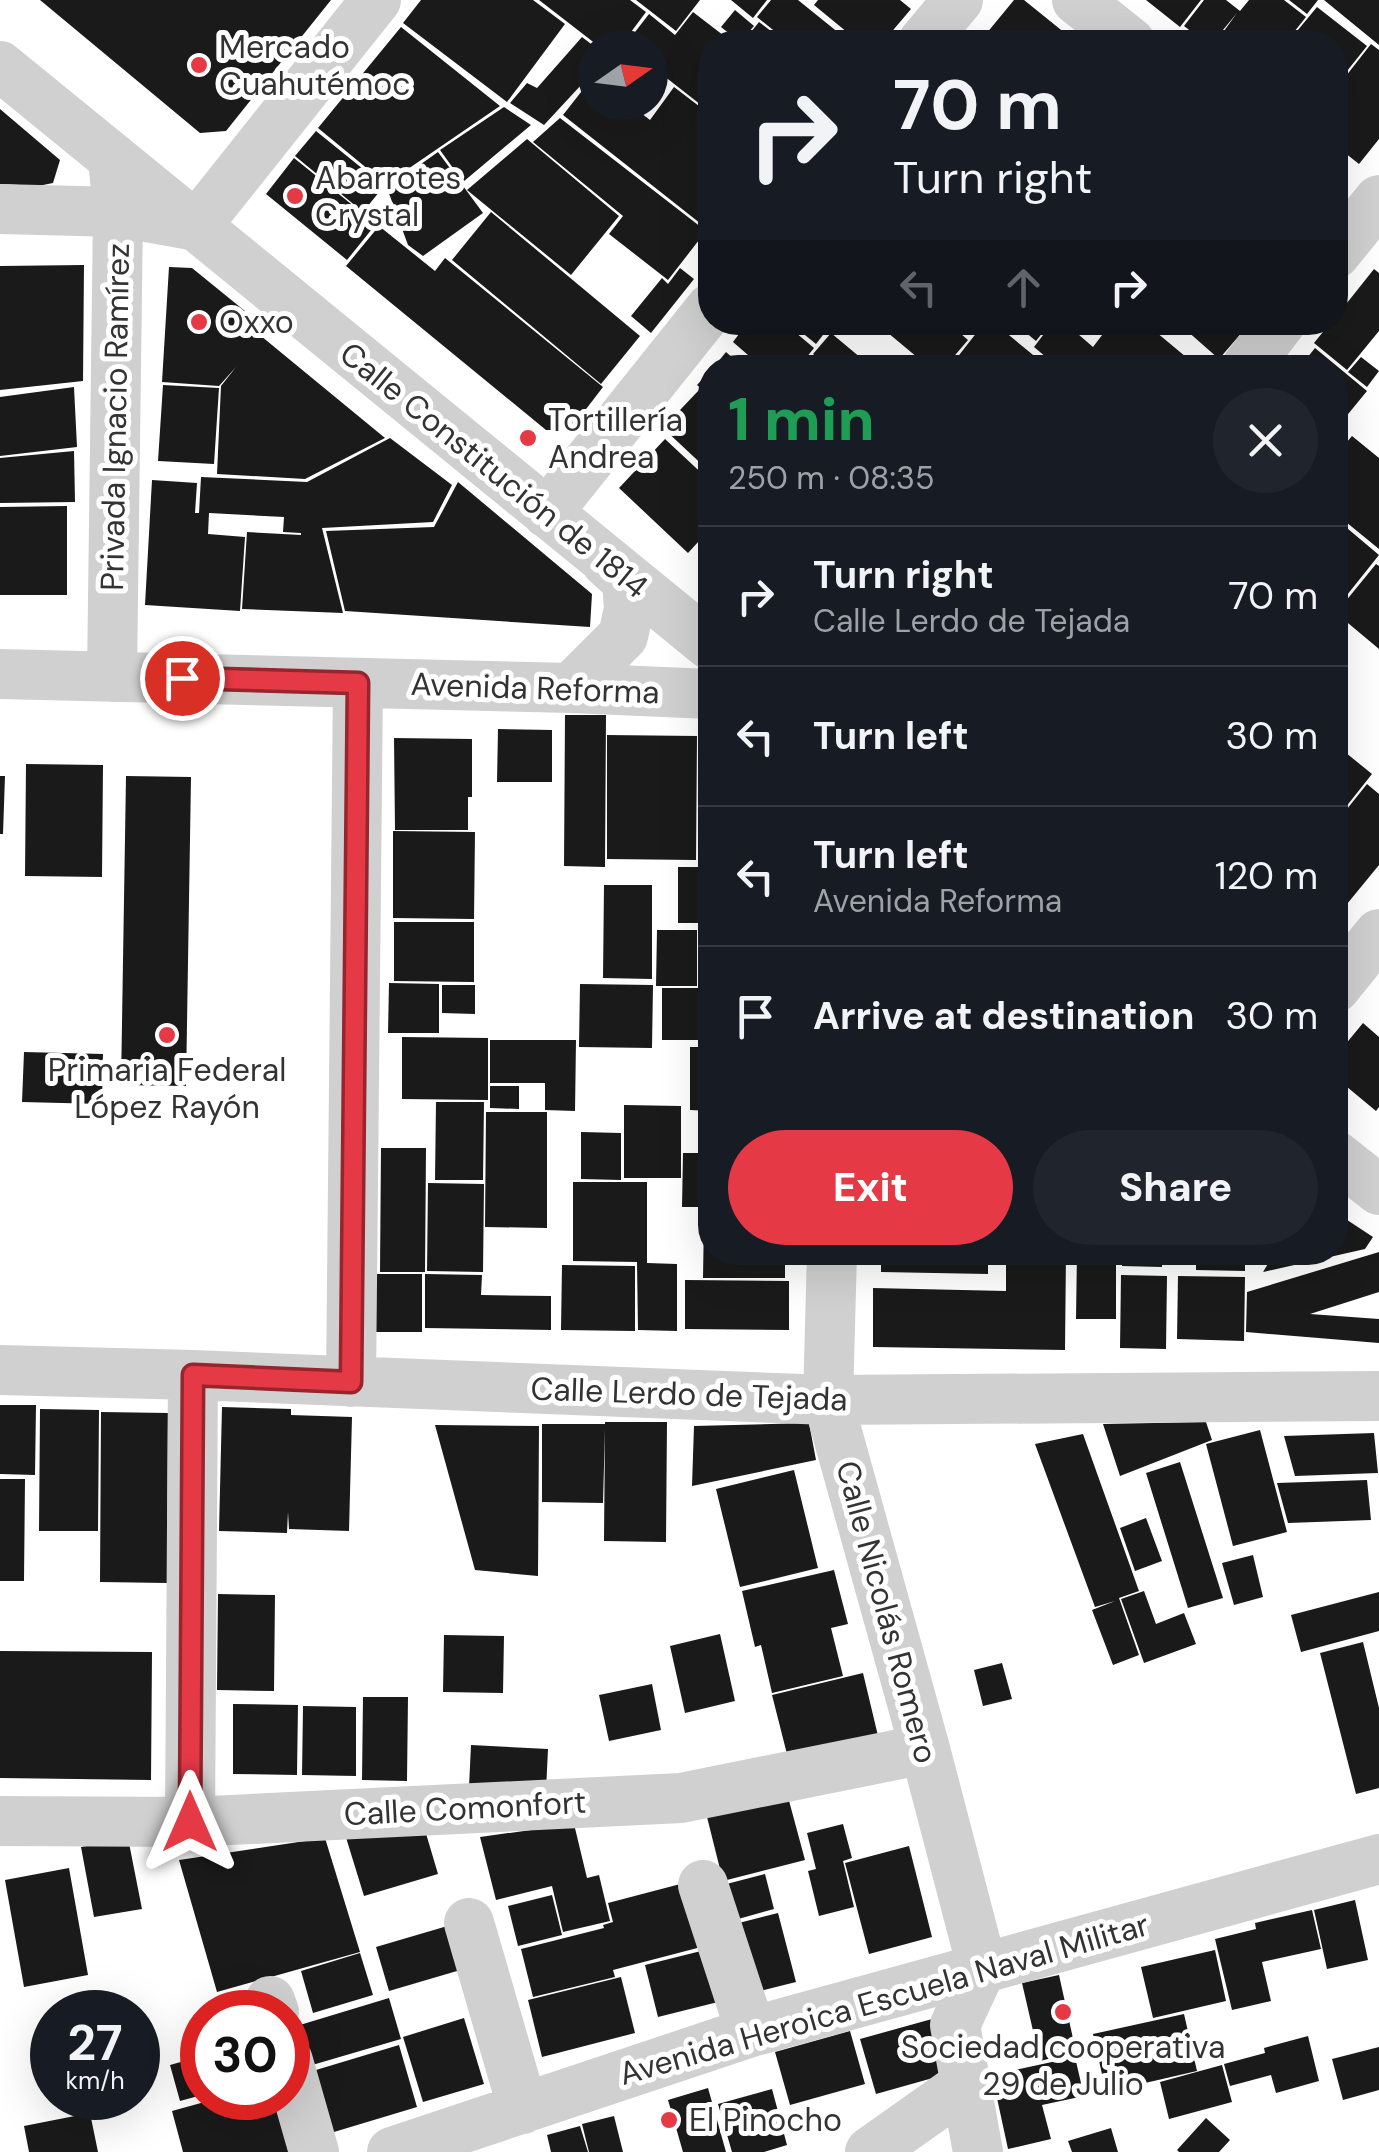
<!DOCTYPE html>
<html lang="en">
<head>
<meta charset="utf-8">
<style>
	:root { --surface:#171b24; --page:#20242c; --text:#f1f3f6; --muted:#9ea1a6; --line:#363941; --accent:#e63946 }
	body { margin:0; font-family:"DM Sans",sans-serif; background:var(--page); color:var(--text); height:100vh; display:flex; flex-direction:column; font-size:38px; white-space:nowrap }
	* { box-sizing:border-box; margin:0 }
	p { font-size:32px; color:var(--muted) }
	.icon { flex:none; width:55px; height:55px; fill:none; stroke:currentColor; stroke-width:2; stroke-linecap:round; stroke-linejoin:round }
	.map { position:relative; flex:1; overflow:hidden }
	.panel { position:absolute; left:698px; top:355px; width:650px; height:910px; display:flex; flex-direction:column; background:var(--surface); border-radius:40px; box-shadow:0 10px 40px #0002 }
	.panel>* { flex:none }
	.guide { position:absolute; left:698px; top:30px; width:650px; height:305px; border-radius:40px; box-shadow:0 10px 40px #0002; background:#171b24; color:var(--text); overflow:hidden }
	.needle { width:65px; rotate:76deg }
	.fabs { position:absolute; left:578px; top:30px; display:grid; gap:20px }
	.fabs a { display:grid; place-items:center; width:90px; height:90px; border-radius:50%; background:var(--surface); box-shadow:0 10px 40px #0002; font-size:50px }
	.speed { position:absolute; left:30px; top:1990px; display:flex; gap:20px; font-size:50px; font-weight:700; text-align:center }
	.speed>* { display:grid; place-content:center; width:130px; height:130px; border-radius:50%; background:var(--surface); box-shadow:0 10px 40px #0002; line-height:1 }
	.speed small { font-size:25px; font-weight:400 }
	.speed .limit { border:15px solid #d22; background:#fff; color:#111 }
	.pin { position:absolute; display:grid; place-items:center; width:85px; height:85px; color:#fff; margin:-42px; border:5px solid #fff; border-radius:50%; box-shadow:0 2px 10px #0007 }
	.me { position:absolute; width:110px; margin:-55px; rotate:0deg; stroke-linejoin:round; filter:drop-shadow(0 0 8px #0008) }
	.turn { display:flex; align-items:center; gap:35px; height:210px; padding:0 30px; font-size:45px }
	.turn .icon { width:130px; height:130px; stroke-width:2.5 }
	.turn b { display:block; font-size:70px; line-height:85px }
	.lanes { display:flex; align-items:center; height:95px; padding:0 30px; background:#0003; justify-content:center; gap:50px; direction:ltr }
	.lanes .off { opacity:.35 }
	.round { display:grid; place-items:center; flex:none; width:105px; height:105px; border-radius:52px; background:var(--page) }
	.overview { display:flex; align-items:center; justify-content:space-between; height:170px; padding:0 30px }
	h1 { font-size:60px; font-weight:800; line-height:75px; color:#1e9e55 }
	.cta { display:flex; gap:20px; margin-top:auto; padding:20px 30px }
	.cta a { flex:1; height:115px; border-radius:60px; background:var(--accent); color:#fff; font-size:40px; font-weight:800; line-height:115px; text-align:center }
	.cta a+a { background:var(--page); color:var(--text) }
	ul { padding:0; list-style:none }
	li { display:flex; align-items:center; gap:30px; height:140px; padding:0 30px; border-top:2px solid var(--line) }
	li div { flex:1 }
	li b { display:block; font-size:38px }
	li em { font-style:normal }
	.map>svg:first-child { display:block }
	.building { fill:#1a1a1a }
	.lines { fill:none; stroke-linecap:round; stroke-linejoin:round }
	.minor { stroke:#d0d0d0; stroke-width:50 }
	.route-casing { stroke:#96252e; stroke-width:25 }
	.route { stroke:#e63946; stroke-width:18 }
	.poi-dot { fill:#e63946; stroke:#fff; stroke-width:4 }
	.labels { text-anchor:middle; stroke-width:10; stroke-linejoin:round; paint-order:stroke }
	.poi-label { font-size:32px; fill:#333; stroke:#fff; text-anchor:start }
	.street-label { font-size:32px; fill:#333; stroke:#fff }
</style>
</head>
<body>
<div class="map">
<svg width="1379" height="2152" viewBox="0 0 1379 2152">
	<rect width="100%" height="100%" fill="#fff"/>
	<path class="building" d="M40,0h291l-105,131 -26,2z
		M421,0h112l32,24 -58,78 -104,-79z
		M539,0h91l16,12 -27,36h-18z
		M636,0h64l-24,31z
		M731,0h36l-14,18z
		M771,0h27l52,42h-62l-31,-25z
		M818,0h82l11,9 -28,33h-24l-45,-37z
		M1014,0h10l52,42h-79l-11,-8z
		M1146,0h55l-21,27z
		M1204,0h22l14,11 9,-11h35l22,17 -20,25h-70l21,-29 -24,29h-8l-21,-16z
		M1289,0h29l-11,14z
		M1324,0h55v45z
		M1317,7l50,39 -32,40v-44h-47z
		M735,10l19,16 -14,16 -19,-15z
		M693,12l39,30h-22v70l-60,-47v-17h-22l-3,-3 24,-31 26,21z
		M759,22l26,20h-42z
		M401,27l99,79 -114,78 -68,-56z
		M582,37l13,10v23l-51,55 -34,-22 17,-20 10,5z
		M1371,44l8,6v89l-20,25 -24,-19v-55z
		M585,87l10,9v6h9l20,16 9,-11 17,13 24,-33 34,26 -3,4 5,4v110l-147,-116z
		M504,107l27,18 -68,57 -23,-32z
		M0,109l60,51 -7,23 -15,3 -38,-2z
		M560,118l146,113 -38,49 -59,-46 14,-18 -90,-74z
		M316,131l68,55 -21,26 -68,-56z
		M527,139l92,77 -48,59 -104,-85z
		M438,152l45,61 -60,43 -15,-11 -21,-57z
		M294,158l82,66 -29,36 -81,-66z
		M491,212l149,124 -39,48 -149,-124z
		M379,226l56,45 10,-13 158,129 -33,43h-24l-200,-164z
		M84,265l-1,116 -83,9v-124z
		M169,267l23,1 75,61 -6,7 124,102 -80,41 -88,-5 4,-88 15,-19 -17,19 -57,-4z
		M680,268l14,11 -43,54 -20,-17 31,-38 6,6z
		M1374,269l5,4v58l-32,39 -33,-27 17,-21h4v-4z
		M748,322h35l31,26 -16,20h-35l-30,-26z
		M789,322h44l-17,22z
		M875,322h72l21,18 -24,28h-14z
		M985,322h8l56,46h-100z
		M1013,322h38l-15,19z
		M1053,322h11l29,25 19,-25h32l42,35 -8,11h-119l-25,-21z
		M1177,322h58l9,8 -25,29z
		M831,333l42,35h-43l-17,-14z
		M1315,348l52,43 -32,39v-62h-36z
		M726,352l18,16h-31z
		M1361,357l18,14 -12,16 -19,-15z
		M710,371v25l-13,-11z
		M163,385l56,3 -5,76 -56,-3z
		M74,387l3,60 -77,9v-59z
		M699,390l11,10v72l-47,-44z
		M1352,436l27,22v91l-44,-36v-14l9,-11 -9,-8v-24z
		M390,438l62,47 -19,37 -111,6 21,85 -101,-4 5,-77 54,3v-2l-18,-1 1,-15 -75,-4 -1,21 37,3 -5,74 -95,-6 7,-125 45,3 -2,30h4l2,-36 106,5z
		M665,439l45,42v48l-22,24 -69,-65z
		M74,451l1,51 -75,1v-45z
		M458,482l134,112 -2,33 -245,-16 -19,-80 108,-4z
		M67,506v89h-67v-88z
		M1335,518l44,37 -32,40 -12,-10z
		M1376,564l3,2v83l-43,-36z
		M565,715h41l-1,152 -41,-1z
		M498,729l54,1v52h-55z
		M607,735l90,1 -1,124 -89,-1z
		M394,738l78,1v58h-4v33h-73z
		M1335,744l37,30 -31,39 -6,-4z
		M26,764l77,1 -1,112 -77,-1z
		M0,776h5l-2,58h-3z
		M126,776l65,1 -5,309 -65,-1z
		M1367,784l12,10v71l-32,39 -12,-10v-70z
		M700,817h10v106h-32v-56h22z
		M393,831l82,1 -1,87 -81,-1z
		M604,885h48v94l-49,-1z
		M394,922h80v60l-80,-1z
		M657,930h40v56h-41z
		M389,983l50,1v49h-51z
		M580,984l73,1 -1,63 -73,-1z
		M442,985h33v29l-33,-1z
		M662,988h48v52h-48z
		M1363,1023l16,14v70l-3,4 -41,-34v-20z
		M402,1037l86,1v62l-86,-1z
		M490,1040h86l-1,71 -30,-1v-27h-55z
		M690,1047h20v64l-20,-1z
		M24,1052l79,2 -1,50 -80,-2z
		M490,1086h29v23l-29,-1z
		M436,1102h48l-1,78h-48z
		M624,1105l57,1v72h-57z
		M486,1112h61v116l-62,-1z
		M581,1132l40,1v47l-40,-1z
		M381,1148h45l-1,124h-45z
		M683,1153h27v54h-28z
		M573,1182h74v81l30,1v67l-39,-1 -1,-68 -64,-1z
		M428,1183l56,1 -1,88 -56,-1z
		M1335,1212l38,25 -8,12 -102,23 12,-20h60z
		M704,1218h6v34h75v26h-82z
		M881,1252h107v22l-107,-2z
		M1006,1252h60l-1,98 -192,-3v-59l133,3z
		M1077,1252h39v67h-40z
		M1122,1252h40v15l-40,-1z
		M1196,1252h49v19l-49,-1z
		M1379,1252v40l-69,22 69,5v24l-133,-11 1,-40z
		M562,1265l73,1v65l-74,-1z
		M373,1274h49v58h-49z
		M425,1274l57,1 -1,20 70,1v34l-126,-2z
		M1121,1275l46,1 -1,73 -46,-1z
		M1178,1276l67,1 -1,64 -67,-2z
		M685,1280l104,1v49l-104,-1z
		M0,1405h36l-1,70 -35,-1z
		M222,1407l69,2v6l61,2 -3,114 -60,-2 -1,-17 -1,21 -68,-2z
		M40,1409l59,1 -1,121h-59z
		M101,1412l67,1 -1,170 -67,-1z
		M605,1422h62l-1,120 -62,-1 1,-112 -2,74 -61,-1v-78h63z
		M1206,1422l6,18 -92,36 -17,-52z
		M809,1423l7,37 -124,26 2,-60z
		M435,1425l104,1 -1,150 -63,-6z
		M1260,1430l27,102 -54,14 -27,-102z
		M1374,1433l4,40 -83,3 -11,-40z
		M1083,1434l56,157 -20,7 20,57 -26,10 -21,-55 23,-9 -20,6 -60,-163z
		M1180,1462l43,136 -35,10 -42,-135z
		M794,1470l24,98 -78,19 -24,-98z
		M0,1479h25l-1,102h-24z
		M1367,1480l4,40 -83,3 -11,-40z
		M1146,1518l16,43 -27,10 -15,-43z
		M1253,1555l10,42 -29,8 -12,-42z
		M834,1570l14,54 -17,4 12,48 -71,17 -11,-48 -6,2 -13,-56z
		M1144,1591l12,33 28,-11 12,31 -52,19 -23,-64z
		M1379,1592v39l-78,21 -10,-37z
		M218,1594l57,1 -1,96 -57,-1z
		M720,1634l15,67 -50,12 -15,-67z
		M444,1635l60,1 -1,57 -60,-1z
		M1363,1642l16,66v80l-23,6 -36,-141z
		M0,1651l152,1 -1,128 -151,-2z
		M1002,1663l10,36 -29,7 -9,-36z
		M863,1673l16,67 -90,22 -17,-67z
		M652,1684l9,46 -52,11 -10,-46z
		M363,1697h45l-1,84 -45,-1z
		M233,1704l65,1 -1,70 -64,-1z
		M303,1706l53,1v69l-54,-1z
		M471,1745l77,4 -2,42 -77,-4z
		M788,1797l17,63 -82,21 -16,-64z
		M422,1820l16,54 -74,22 -20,-65z
		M574,1824l13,54 12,-3 11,46 -47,11 -11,-46 -56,14 -16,-63z
		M843,1824l9,34 -9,3 11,46 -35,9 -11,-45 8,-2 -9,-36z
		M128,1838l14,71 -48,8 -13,-70z
		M325,1838l35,114 -143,40 -38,-132z
		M909,1846l23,91 -63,17 -24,-91z
		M69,1868l19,107 -64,12 -19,-107z
		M765,1874l9,35 -50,14 -9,-36z
		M688,1882l17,64 -92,24 2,7 -82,20 -12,-48 83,-21 -1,-3 10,-3 -5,-19z
		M552,1895l10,40 -44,11 -10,-40z
		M1355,1900l13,60 -41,9 -13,-59z
		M1312,1910l9,39 -59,13 9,39 -39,9 -17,-71 41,-10 -1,-6z
		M778,1913l18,69 -48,12 -17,-69z
		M461,1922l13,44 -85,25 -13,-44z
		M713,1948l13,52 -68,17 -13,-52z
		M1215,1950l11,51 -73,17 -12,-51z
		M360,1953l13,42 -60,18 -12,-42z
		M1059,1975l17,77 -36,9 -18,-78z
		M621,1977l14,56 -93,24 -14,-57z
		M389,1998l12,41 -99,29 -12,-40z
		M1184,2014l13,57 -91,21 -13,-58z
		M464,2018l20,66 -61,18 -20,-65z
		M932,2019l15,55 -71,20 -16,-55z
		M850,2031l15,53 -75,21 -15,-53z
		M1308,2036l11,45 -43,12 -5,-18 -41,11 -6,-22 41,-11 -1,-5z
		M399,2045l18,62 -93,28 -18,-62z
		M1379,2047v43l-36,10 -11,-41z
		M202,2056v39l-22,6 -10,-36z
		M1075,2057l9,39 -42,9 9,34 -43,10 -16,-74z
		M1222,2065l10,37 -63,17 -9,-37z
		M708,2088l18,64h-43l-15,-52z
		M772,2089l15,56 -23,7h-32l-14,-48z
		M219,2098h58l15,54h-109l-11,-41z
		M90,2113l8,39h-69l-5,-26z
		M614,2116l9,36h-34l-7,-28z
		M1206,2118l24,22 -11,12h-40l-2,-2z
		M580,2126l8,26h-37l-4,-17z
		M1111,2128l7,24h-46l-4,-11z"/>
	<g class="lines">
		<path class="minor" d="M1077,0l53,42
			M923,42l35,-42
			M0,66l710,579
			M0,209l118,3 78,14 180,-226
			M1335,254l44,-54
			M1246,368l35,-46
			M547,513l163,-204
			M0,674l571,14 139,6
			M112,677l6,-465 -5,-54
			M571,688l52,-52 6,-27 -2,-28 -21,-19
			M1335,988l44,-54
			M1335,1155l44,35
			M832,1252l-4,148 97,349 57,218 -27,58 23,127
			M0,1370l193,5 635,25 551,-4
			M351,1382l7,-699
			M0,1821l190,1 491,-24 244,-49
			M190,1822l3,-447
			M703,1885l48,147
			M469,1923l54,186
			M270,2001l4,11
			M288,2061l26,91
			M392,2152l359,-120 628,-173
			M870,2152l96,-68"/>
	</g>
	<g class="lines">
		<g class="route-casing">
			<path id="route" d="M182,678l176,5 -7,699 -158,-7 -3,447"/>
		</g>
		<use href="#route" class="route"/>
	</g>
	<g class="poi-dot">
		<circle cx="199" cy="65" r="10"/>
		<circle cx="295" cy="196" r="10"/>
		<circle cx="199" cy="322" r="10"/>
		<circle cx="528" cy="438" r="10"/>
		<circle cx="167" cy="1035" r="10"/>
		<circle cx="1063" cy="2012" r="10"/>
		<circle cx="669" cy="2120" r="10"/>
	</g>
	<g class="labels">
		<g class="poi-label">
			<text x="219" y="58">Mercado<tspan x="219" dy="37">Cuahutémoc</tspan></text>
			<text x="315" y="189">Abarrotes<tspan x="315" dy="37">Crystal</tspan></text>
			<text x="219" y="333">Oxxo</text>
			<text x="548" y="431">Tortillería<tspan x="548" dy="37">Andrea</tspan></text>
			<text x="167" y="1081" text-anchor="middle">Primaria Federal<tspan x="167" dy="37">López Rayón</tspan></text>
			<text x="1063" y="2058" text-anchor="middle">Sociedad cooperativa<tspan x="1063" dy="37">29 de Julio</tspan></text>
			<text x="689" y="2131">El Pinocho</text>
		</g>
		<g class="street-label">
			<text transform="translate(115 417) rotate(-89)" y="11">Privada Ignacio Ramírez</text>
			<text transform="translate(494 470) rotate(39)" y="11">Calle Constitución de 1814</text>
			<text transform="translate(535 688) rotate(2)" y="11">Avenida Reforma</text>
			<text transform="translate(689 1394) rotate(2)" y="11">Calle Lerdo de Tejada</text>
			<text transform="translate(887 1612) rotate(75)" y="11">Calle Nicolás Romero</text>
			<text transform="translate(465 1808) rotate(-3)" y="11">Calle Comonfort</text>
			<text transform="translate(884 1999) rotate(-16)" y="11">Avenida Heroica Escuela Naval Militar</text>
		</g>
	</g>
</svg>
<div class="fabs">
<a><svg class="needle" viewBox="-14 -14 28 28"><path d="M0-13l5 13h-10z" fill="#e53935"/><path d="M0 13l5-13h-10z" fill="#9ea1a6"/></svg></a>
</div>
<div class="speed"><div>27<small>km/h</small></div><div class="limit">30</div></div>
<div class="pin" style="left:182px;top:678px;background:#d93025"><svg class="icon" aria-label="arrive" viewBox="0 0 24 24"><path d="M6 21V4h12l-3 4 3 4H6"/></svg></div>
<svg class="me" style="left:190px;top:1822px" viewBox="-20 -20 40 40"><path d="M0-17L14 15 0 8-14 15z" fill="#e63946" stroke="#fff" stroke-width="4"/></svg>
<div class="guide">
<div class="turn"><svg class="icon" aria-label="right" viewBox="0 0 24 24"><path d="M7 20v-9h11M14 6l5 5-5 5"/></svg><div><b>70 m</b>Turn right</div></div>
<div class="lanes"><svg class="icon off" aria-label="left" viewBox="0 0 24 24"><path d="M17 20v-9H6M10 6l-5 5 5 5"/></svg><svg class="icon off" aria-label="ahead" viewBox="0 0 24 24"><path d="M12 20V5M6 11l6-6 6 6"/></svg><svg class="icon" aria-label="right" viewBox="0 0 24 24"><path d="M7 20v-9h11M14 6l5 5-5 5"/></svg></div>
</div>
<section class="panel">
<div class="overview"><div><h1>1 min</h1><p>250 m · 08:35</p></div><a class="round"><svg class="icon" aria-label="close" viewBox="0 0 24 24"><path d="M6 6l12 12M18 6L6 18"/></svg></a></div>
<ul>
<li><svg class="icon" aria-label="right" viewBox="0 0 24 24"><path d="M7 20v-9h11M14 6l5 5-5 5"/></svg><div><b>Turn right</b><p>Calle Lerdo de Tejada</p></div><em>70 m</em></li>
<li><svg class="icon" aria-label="left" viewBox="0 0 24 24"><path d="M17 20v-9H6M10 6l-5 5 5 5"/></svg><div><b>Turn left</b></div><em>30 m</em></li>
<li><svg class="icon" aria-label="left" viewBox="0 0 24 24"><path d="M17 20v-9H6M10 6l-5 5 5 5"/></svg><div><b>Turn left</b><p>Avenida Reforma</p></div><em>120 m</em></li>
<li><svg class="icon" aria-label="arrive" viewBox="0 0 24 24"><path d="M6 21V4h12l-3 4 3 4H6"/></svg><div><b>Arrive at destination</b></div><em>30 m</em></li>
</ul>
<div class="cta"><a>Exit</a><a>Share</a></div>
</section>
</div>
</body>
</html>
